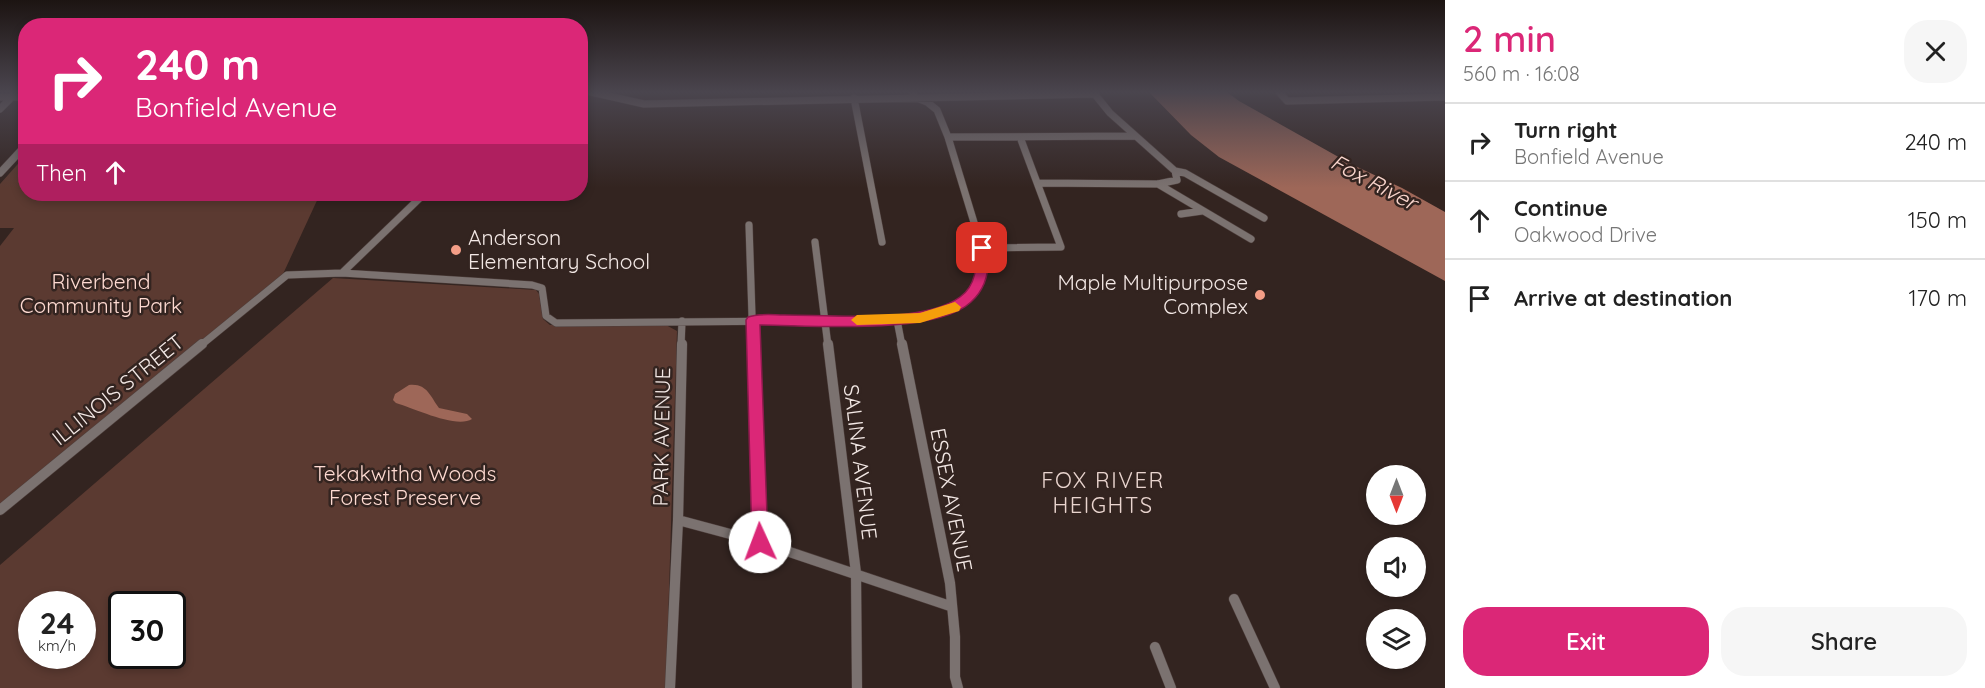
<!DOCTYPE html>
<html lang="en">
<head>
<meta charset="utf-8">
<style>
	:root { --surface:#fff; --page:#f6f6f6; --text:#222; --muted:#767676; --line:#e0e0e0; --accent:#db2777 }
	body { margin:0; font-family:Quicksand,sans-serif; background:var(--page); color:var(--text); height:100vh; display:flex; flex-direction:column; font-size:22px; white-space:nowrap }
	* { box-sizing:border-box; margin:0 }
	p { font-size:20px; color:var(--muted) }
	.icon { flex:none; width:33px; height:33px; fill:none; stroke:currentColor; stroke-width:2; stroke-linecap:round; stroke-linejoin:round }
	.map { position:relative; flex:1; overflow:hidden }
	.panel { display:flex; flex-direction:column; background:var(--surface); width:540px }
	.panel>* { flex:none }
	.guide { position:absolute; left:18px; top:18px; width:570px; height:183px; border-radius:24px; box-shadow:0 3px 9px #0003; background:#db2777; color:#fff; overflow:hidden }
	.needle { width:39px; rotate:180deg }
	.controls { position:absolute; left:1366px; top:465px; display:grid; gap:12px }
	.controls a { display:grid; place-items:center; width:60px; height:60px; border-radius:50%; background:var(--surface); box-shadow:0 3px 9px #0003; font-size:30px }
	.speed { position:absolute; left:18px; top:591px; display:flex; gap:12px; font-size:30px; font-weight:700; text-align:center }
	.speed>* { display:grid; place-content:center; width:78px; height:78px; border-radius:50%; background:var(--surface); box-shadow:0 3px 9px #0003; line-height:1 }
	.speed small { font-size:15px; font-weight:400 }
	.speed .limit { border:3px solid #111; border-radius:9px; background:#fff; color:#111 }
	.pin { position:absolute; display:grid; place-items:center; width:51px; height:51px; color:#fff; margin:-26px; border-radius:12px; box-shadow:0 3px 9px #0006 }
	.me { position:absolute; width:66px; margin:-33px; rotate:358deg; stroke-linejoin:round; filter:drop-shadow(0 0 4px #0008) }
	.turn { display:flex; align-items:center; gap:21px; height:126px; padding:0 18px; font-size:27px }
	.turn .icon { width:78px; height:78px; stroke-width:2.5 }
	.turn b { display:block; font-size:42px; line-height:51px }
	.then { display:flex; align-items:center; height:57px; padding:0 18px; background:#0003; gap:12px; font-size:22px }
	.round { display:grid; place-items:center; flex:none; width:63px; height:63px; border-radius:24px; background:var(--page) }
	.headline { display:flex; align-items:center; justify-content:space-between; height:102px; padding:0 18px }
	h1 { font-size:36px; font-weight:600; line-height:45px; color:var(--accent) }
	.primary-button { display:flex; gap:12px; margin-top:auto; padding:12px 18px }
	.primary-button a { flex:1; height:69px; border-radius:24px; background:var(--accent); color:#fff; font-size:24px; font-weight:600; line-height:69px; text-align:center }
	.primary-button a+a { background:var(--page); color:var(--text) }
	ul { padding:0; list-style:none }
	li { display:flex; align-items:center; gap:18px; height:78px; padding:0 18px; border-top:2px solid var(--line) }
	li div { flex:1 }
	li b { display:block; font-size:22px }
	li em { font-style:normal }
	main { display:flex; flex:1; min-height:0 }
	.map>svg:first-child { display:block }
	.green { fill:#5b3a31; fill-rule:evenodd }
	.water { fill:#9e6758 }
	.lines { fill:none; stroke-linecap:round; stroke-linejoin:round }
	.minor-far1-casing { stroke:#4e3f3c; stroke-width:8 }
	.minor-casing { stroke:#4e3f3c; stroke-width:11 }
	.minor-far1 { stroke:#7b7270; stroke-width:7 }
	.minor { stroke:#7b7270; stroke-width:10 }
	.route { fill:#db2777; stroke:#8e194d; stroke-width:1.5 }
	.slow { fill:#f59e0b }
	.poi-dot { fill:#f49e87; stroke:#332420; stroke-width:2 }
	.labels { text-anchor:middle; stroke-width:5; stroke-linejoin:round; paint-order:stroke }
	.poi-label { font-size:21px; fill:#f3e8e5; stroke:#332420; text-anchor:start }
	.park-label { font-size:21px; fill:#fedad1; stroke:#332420 }
	.street-label { font-size:21px; fill:#f3e8e5; stroke:#332420 }
	.water-label { font-size:22px; font-style:italic; fill:#fbd7ce; stroke:#332420 }
	.neighbourhood-label { font-size:22px; letter-spacing:1.5px; fill:#e9d4ce; stroke:#332420 }
</style>
</head>
<body>
<main>
<div class="map">
<svg width="1445" height="688" viewBox="0 0 1445 688">
	<rect width="100%" height="100%" fill="#332420"/>
	<path class="green" d="M25,156l1,38h294l-37,80 -283,233v-261l14,-18h-14v-44z
		M333,278l203,12 3,4 4,25 7,6h116l11,6 -11,357h-666v-123zM32,604h50v52h-50zM122,604h50v52h-50z"/>
	<path class="water" d="M1149,92h78l12,9 112,63 51,24 43,24v69l-226,-124 -28,-22z
		M409,385c18,-2 21,11 30,23l28,6 5,5c-16,10 -58,-11 -76,-16l-3,-3 2,-6z"/>
	<g class="lines">
		<g class="minor-far1-casing">
			<path id="minor-far1" d="M591,92l53,12 452,-10
				M1093,92l17,21 65,58 10,2 79,45
				M1279,92l8,9 158,-4
				M0,97h26
				M854,98l28,144
				M0,109l17,-17
				M948,137l187,-1
				M0,173l26,-28
				M1038,183l120,1 19,-4 -2,-9
				M1158,184l93,55
				M1181,214l21,-3
				M749,225l4,121
				M815,242l13,104
				M982,248l79,-1 -41,-110
				M342,273l82,-79
				M897,320l5,26
				M200,346l87,-71 55,-2 190,12 10,3 4,28 10,7 341,-3 37,-6 22,-8 17,-15 10,-28v-11l-35,-115 -11,-27 -10,-8 -13,-5 -1,-5
				M681,346l1,-25"/>
		</g>
		<g class="minor-casing">
			<path id="minor" d="M682,344l-4,176 82,22 190,64
				M753,344l7,198
				M828,344l28,229 1,115
				M902,344l48,239 5,54v40l3,11
				M0,510l202,-166
				M1234,599l41,89
				M1155,647l16,41
				M670,688l8,-168"/>
		</g>
		<use href="#minor-far1" class="minor-far1"/>
		<use href="#minor" class="minor"/>
	</g>
	<linearGradient id="sky" x2="0" y2="1"><stop stop-color="#1c1412"/><stop offset="0.49" stop-color="#4a454e"/><stop offset="1" stop-color="#4a454e" stop-opacity="0"/></linearGradient>
	<rect width="1445" height="188" fill="url(#sky)"/>
	<path class="route" d="M982,244l6,4c2,20 -1,40 -17,54 -36,34 -162,23 -211,23l8,217 -2,6 -6,2 -6,-2 -2,-6 -6,-222 2,-3c11,-4 25,-2 36,-2 46,0 139,9 176,-18 16,-11 17,-31 16,-49z"/>
	<path class="slow" d="M955,302l6,5 -2,4 -39,12 -63,2 -6,-5 6,-5 63,-2z"/>
	<g class="poi-dot">
		<circle cx="456" cy="250" r="6"/>
		<circle cx="1260" cy="295" r="6"/>
	</g>
	<g class="labels">
		<g class="poi-label">
			<text x="468" y="245">Anderson<tspan x="468" dy="24">Elementary School</tspan></text>
			<text x="1248" y="290" text-anchor="end">Maple Multipurpose<tspan x="1248" dy="24">Complex</tspan></text>
		</g>
		<g class="park-label">
			<text x="101" y="289">Riverbend<tspan x="101" dy="24">Community Park</tspan></text>
			<text x="405" y="481">Tekakwitha Woods<tspan x="405" dy="24">Forest Preserve</tspan></text>
		</g>
		<g class="street-label">
			<text transform="translate(118 390) rotate(-39)" y="7">ILLINOIS STREET</text>
			<text transform="translate(662 437) rotate(-89)" y="7">PARK AVENUE</text>
			<text transform="translate(860 462) rotate(83)" y="7">SALINA AVENUE</text>
			<text transform="translate(951 500) rotate(79)" y="7">ESSEX AVENUE</text>
		</g>
		<g class="water-label">
			<text transform="translate(1374 182) rotate(28)" y="8">Fox River</text>
		</g>
		<g class="neighbourhood-label">
			<text x="1103" y="488">FOX RIVER<tspan x="1103" dy="25">HEIGHTS</tspan></text>
		</g>
	</g>
</svg>
<div class="controls">
<a><svg class="needle" viewBox="-14 -14 28 28"><path d="M0-13l5 13h-10z" fill="#e53935"/><path d="M0 13l5-13h-10z" fill="#767676"/></svg></a>
<a><svg class="icon" aria-label="sound" viewBox="0 0 24 24"><path d="M4 9h4l5-4v14l-5-4H4zM17 9q2 3 0 6"/></svg></a>
<a><svg class="icon" aria-label="layers" viewBox="0 0 24 24"><path d="M12 4l9 5-9 5-9-5zM3 14l9 5 9-5"/></svg></a>
</div>
<div class="speed"><div>24<small>km/h</small></div><div class="limit">30</div></div>
<div class="pin" style="left:982px;top:248px;background:#d93025"><svg class="icon" aria-label="arrive" viewBox="0 0 24 24"><path d="M6 21V4h12l-3 4 3 4H6"/></svg></div>
<svg class="me" style="left:760px;top:542px" viewBox="-20 -20 40 40"><circle r="19" fill="#fff"/><path d="M0-13L10 11 0 6-10 11z" fill="#db2777"/></svg>
<div class="guide">
<div class="turn"><svg class="icon" aria-label="right" viewBox="0 0 24 24"><path d="M7 20v-9h11M14 6l5 5-5 5"/></svg><div><b>240 m</b>Bonfield Avenue</div></div>
<div class="then">Then<svg class="icon" aria-label="ahead" viewBox="0 0 24 24"><path d="M12 20V5M6 11l6-6 6 6"/></svg></div>
</div>
</div>
<section class="panel">
<div class="headline"><div><h1>2 min</h1><p>560 m · 16:08</p></div><a class="round"><svg class="icon" aria-label="close" viewBox="0 0 24 24"><path d="M6 6l12 12M18 6L6 18"/></svg></a></div>
<ul>
<li><svg class="icon" aria-label="right" viewBox="0 0 24 24"><path d="M7 20v-9h11M14 6l5 5-5 5"/></svg><div><b>Turn right</b><p>Bonfield Avenue</p></div><em>240 m</em></li>
<li><svg class="icon" aria-label="ahead" viewBox="0 0 24 24"><path d="M12 20V5M6 11l6-6 6 6"/></svg><div><b>Continue</b><p>Oakwood Drive</p></div><em>150 m</em></li>
<li><svg class="icon" aria-label="arrive" viewBox="0 0 24 24"><path d="M6 21V4h12l-3 4 3 4H6"/></svg><div><b>Arrive at destination</b></div><em>170 m</em></li>
</ul>
<div class="primary-button"><a>Exit</a><a>Share</a></div>
</section>
</main>
</body>
</html>
